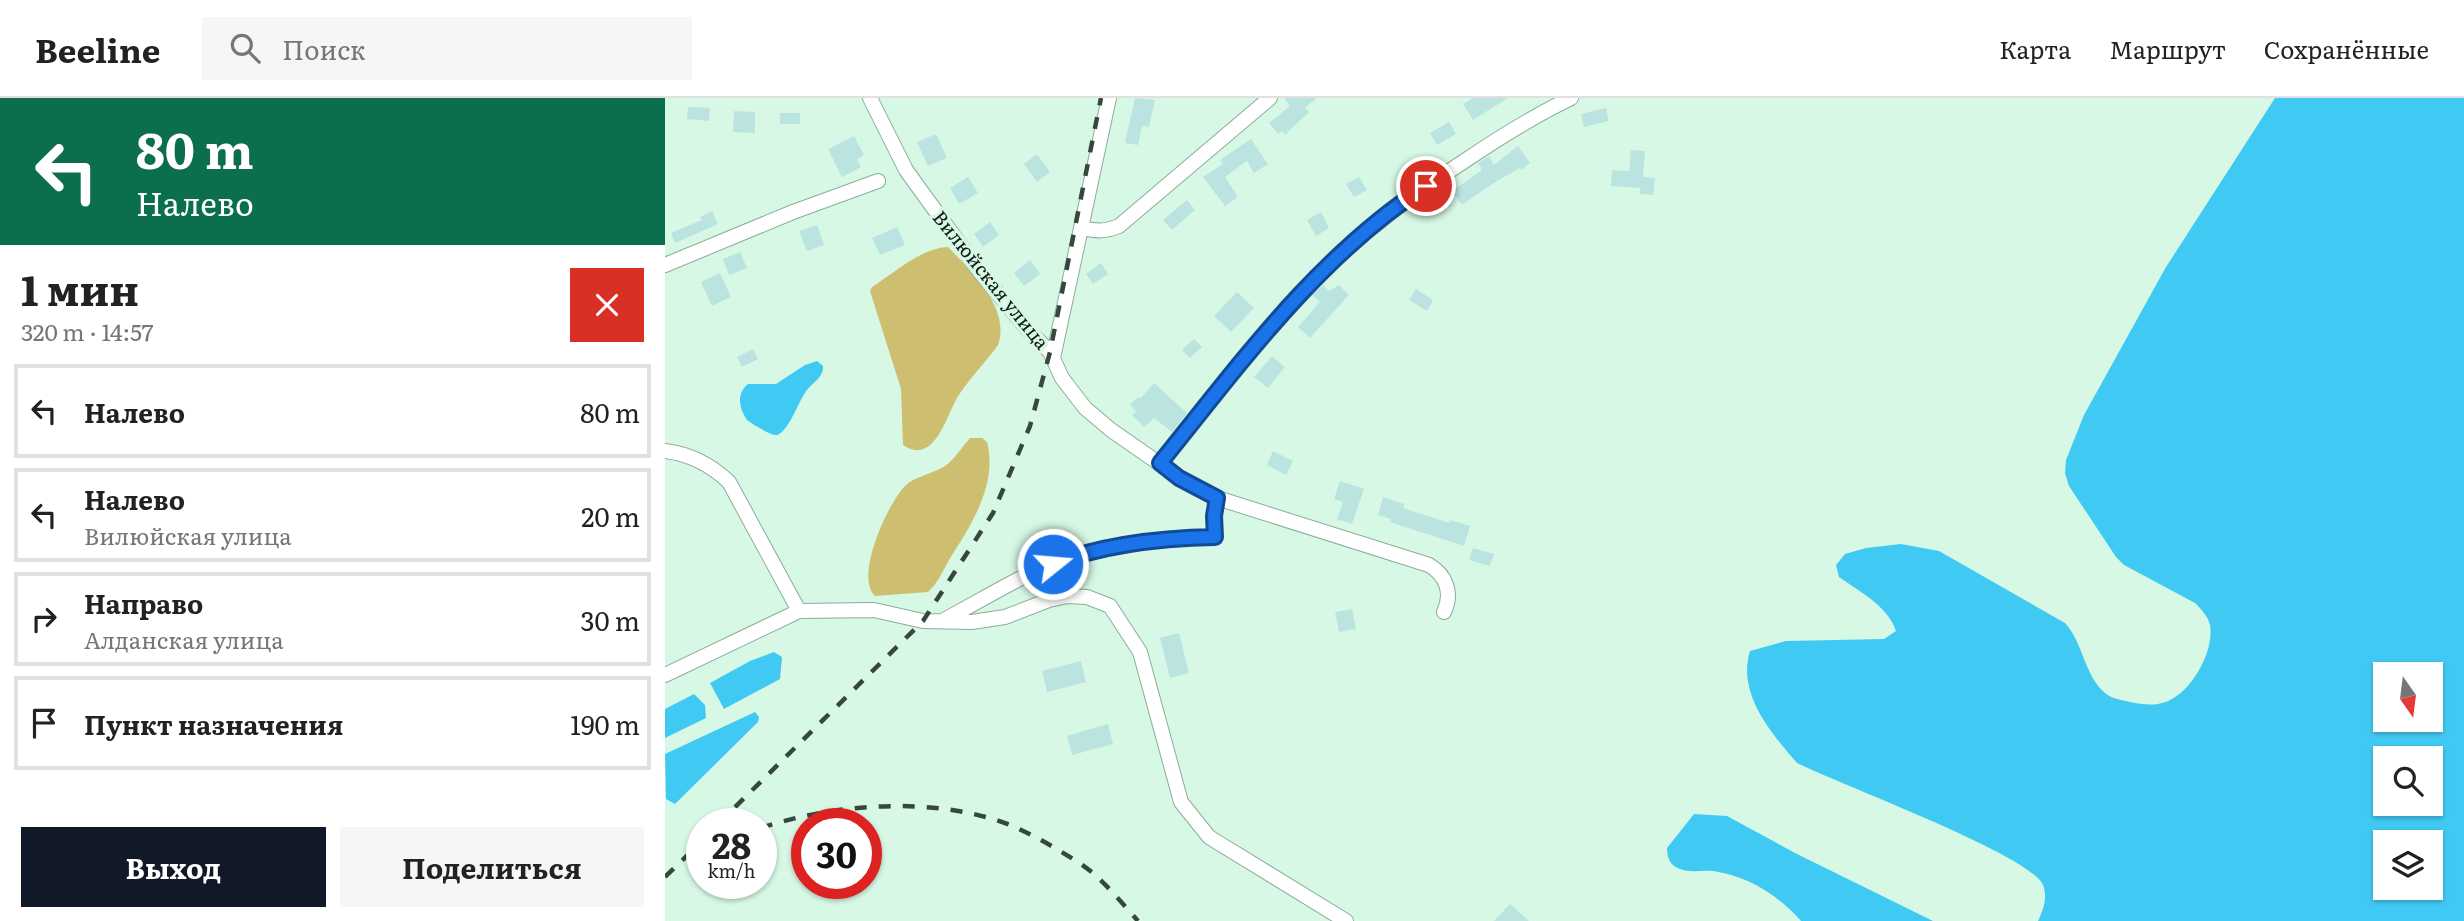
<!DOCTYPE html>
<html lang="ru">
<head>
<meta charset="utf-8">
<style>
	:root { --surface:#fff; --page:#f6f6f6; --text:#222; --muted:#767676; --line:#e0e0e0; --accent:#111827 }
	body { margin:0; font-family:Literata,serif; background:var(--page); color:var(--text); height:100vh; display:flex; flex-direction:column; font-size:26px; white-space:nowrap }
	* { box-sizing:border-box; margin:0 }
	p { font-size:23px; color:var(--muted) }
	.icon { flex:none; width:38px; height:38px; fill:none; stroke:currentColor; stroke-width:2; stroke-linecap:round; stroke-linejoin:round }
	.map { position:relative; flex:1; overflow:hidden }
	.details { display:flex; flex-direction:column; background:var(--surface); width:665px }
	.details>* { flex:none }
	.top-card { background:#0b6e4f; color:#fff; overflow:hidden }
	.needle { width:46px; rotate:166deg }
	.tools { position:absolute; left:1708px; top:564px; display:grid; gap:14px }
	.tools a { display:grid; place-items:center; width:70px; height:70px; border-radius:0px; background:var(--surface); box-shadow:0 2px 5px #0004; font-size:35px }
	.speed { position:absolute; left:21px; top:710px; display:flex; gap:14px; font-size:35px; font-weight:700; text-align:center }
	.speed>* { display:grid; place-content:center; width:91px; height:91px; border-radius:50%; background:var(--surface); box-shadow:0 2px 5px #0004; line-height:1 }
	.speed small { font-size:18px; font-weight:400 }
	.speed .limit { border:10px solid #d22; background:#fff; color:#111 }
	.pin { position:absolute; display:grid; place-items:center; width:60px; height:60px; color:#fff; margin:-30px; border:4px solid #fff; border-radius:50%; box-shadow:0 2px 7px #0007 }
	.me { position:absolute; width:77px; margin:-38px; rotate:73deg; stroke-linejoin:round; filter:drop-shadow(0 0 5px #0008) }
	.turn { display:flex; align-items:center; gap:24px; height:147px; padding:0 21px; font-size:32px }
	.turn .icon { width:91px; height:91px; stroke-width:2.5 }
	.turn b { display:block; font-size:49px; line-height:60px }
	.round { display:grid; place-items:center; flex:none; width:74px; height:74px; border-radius:0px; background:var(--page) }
	.overview { display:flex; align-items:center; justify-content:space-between; height:119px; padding:0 21px }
	h1 { font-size:42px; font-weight:700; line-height:52px }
	.primary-button { display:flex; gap:14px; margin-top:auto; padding:14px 21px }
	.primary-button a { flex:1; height:80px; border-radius:0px; background:var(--accent); color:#fff; font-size:28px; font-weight:700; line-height:80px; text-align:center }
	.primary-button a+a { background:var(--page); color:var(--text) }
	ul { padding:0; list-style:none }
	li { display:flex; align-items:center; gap:21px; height:94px; margin:0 14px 10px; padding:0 7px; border:4px solid var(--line); border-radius:0px }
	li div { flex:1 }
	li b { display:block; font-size:26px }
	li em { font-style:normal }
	header { display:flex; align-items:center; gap:42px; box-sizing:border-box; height:98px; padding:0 35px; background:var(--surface); border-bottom:2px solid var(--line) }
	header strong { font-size:33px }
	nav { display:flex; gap:38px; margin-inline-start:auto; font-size:24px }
	.search { width:490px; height:63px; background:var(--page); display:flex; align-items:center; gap:18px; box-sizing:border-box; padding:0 24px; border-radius:0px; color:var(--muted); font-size:26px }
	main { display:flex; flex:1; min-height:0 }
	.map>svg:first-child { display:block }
	.green { fill:#cebe70 }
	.water { fill:#40caf3; fill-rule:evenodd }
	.building { fill:#bbe4e1 }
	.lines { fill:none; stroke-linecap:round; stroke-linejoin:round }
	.minor-casing { stroke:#8dac9a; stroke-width:16 }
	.minor { stroke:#fff; stroke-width:14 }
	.rail { stroke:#37473e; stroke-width:4.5; stroke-dasharray:12 12; stroke-linecap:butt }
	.route-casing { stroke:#114b97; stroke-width:18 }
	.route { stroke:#1a73e8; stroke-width:12 }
	.labels { text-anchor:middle; stroke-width:7; stroke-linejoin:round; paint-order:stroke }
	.street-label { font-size:19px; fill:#0f1a14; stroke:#d7f8e5 }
</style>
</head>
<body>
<header>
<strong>Beeline</strong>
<div class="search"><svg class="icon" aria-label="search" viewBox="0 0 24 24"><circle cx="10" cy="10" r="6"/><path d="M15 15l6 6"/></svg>Поиск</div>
<nav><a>Карта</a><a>Маршрут</a><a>Сохранённые</a></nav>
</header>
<main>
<section class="details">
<div class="top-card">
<div class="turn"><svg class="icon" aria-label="left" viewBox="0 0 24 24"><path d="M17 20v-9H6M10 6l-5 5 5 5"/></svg><div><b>80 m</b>Налево</div></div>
</div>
<div class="overview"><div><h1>1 мин</h1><p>320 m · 14:57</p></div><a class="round" style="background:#d93025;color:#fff"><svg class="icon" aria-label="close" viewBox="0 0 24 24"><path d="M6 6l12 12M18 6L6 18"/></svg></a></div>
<ul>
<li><svg class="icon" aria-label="left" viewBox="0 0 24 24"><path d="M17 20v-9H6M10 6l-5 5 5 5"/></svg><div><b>Налево</b></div><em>80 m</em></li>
<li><svg class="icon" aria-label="left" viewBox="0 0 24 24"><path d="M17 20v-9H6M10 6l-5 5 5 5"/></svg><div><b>Налево</b><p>Вилюйская улица</p></div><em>20 m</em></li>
<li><svg class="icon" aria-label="right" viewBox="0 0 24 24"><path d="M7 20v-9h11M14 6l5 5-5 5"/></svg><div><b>Направо</b><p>Алданская улица</p></div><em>30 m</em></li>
<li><svg class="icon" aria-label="arrive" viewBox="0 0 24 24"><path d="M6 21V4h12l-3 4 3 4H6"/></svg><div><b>Пункт назначения</b></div><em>190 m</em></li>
</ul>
<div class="primary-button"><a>Выход</a><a>Поделиться</a></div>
</section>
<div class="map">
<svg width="1799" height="823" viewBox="0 0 1799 823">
	<rect width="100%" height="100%" fill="#d7f8e5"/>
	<path class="green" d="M283,149c23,24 63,61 50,98 -13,18 -30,35 -41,53 -11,19 -23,68 -54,47l-2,-56 -31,-98 2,-4c22,-14 49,-39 76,-40z
		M305,340h12l5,4c11,43 -16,83 -38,118 -6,11 -12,24 -21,32l-53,4c-21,-19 13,-93 30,-110 10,-10 28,-12 40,-20 9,-6 17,-19 25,-28z"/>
	<path class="water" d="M1610,0h189v823h-426c5,-11 10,-23 5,-36 -12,-30 -207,-102 -246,-122 -27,-31 -60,-70 -47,-112l36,-10 98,-2 12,-8c-8,-25 -36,-39 -57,-54l-3,-12 9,-11 21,-6 35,-4 38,7 126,72c18,19 19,52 40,70 7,6 17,7 25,9 11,2 21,4 32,1 27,-6 53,-51 48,-78 -2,-9 -9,-16 -15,-22l-71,-38 -8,-8 -47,-71 -4,-13 1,-13 18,-45 82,-148zM1720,576h46v45h-46zM1720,660h46v45h-46zM1720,744h46v45h-46z
		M152,263l6,5c1,12 -12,17 -18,27 -7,10 -17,39 -28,42 -5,1 -25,-11 -30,-15 -8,-12 -11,-26 1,-36h28l29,-19z
		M109,554l8,5 -2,22 -56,30 -14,-26 40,-22z
		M29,596l11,11 1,13 -41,20v-29z
		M90,614l4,5 -1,5 -83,82 -9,-5 -1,-45z
		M1029,716l33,2 68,37 138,68h-132c-23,-26 -53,-45 -88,-50 -10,-1 -24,2 -33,-2 -10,-3 -13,-12 -13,-21z"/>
	<path class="building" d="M470,0l20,2 -6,27 -7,-1 -4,19 -13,-2z
		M619,0h33l-12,10 4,4 -24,23 -3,-4 -4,3 -9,-11 21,-17z
		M808,0h35l-35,22 -10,-16z
		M23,9l22,1 -1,13 -22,-2z
		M941,10l3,13 -25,6 -3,-13z
		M69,13l21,1v21l-22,-1z
		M115,15h20v11h-20z
		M784,24l7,12 -19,11 -7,-12z
		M271,36l11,24 -19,8 -11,-24z
		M189,38l10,19 -7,4 4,8 -19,10 -14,-28z
		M586,41l17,25 -14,9 -7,-12 -22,16 13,20 -13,9 -22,-29 20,-13 -3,-4z
		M853,48l12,17 -9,7 -1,-2 -28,16 -30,21 -10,-14 30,-21 -4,-7 11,-7 5,9z
		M966,52l14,1 -2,26 12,1 -2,17 -13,-1v-6l-29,-2 1,-16 17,1z
		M372,56l13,18 -13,10 -13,-18z
		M303,79l10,16 -19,11 -9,-16z
		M694,79l8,13 -13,7 -8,-13z
		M522,102l8,10 -23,20 -9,-10z
		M47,113l6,13 -43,19 -4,-10 31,-13 -2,-3z
		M656,114l8,16 -13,8 -9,-16z
		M325,124l9,13 -16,12 -9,-13z
		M152,127l7,20 -17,6 -8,-20z
		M232,129l8,18 -25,10 -8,-17z
		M75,154l7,16 -18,7 -6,-16z
		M365,162l10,14 -16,12 -10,-13z
		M436,165l7,11 -15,10 -7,-10z
		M55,175l11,24 -19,9 -11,-24z
		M658,187l6,6 10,-6 10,10 -39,43 -12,-11 22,-25 -8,-7z
		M751,191l17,11 -6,11 -18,-11z
		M572,194l17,16 -23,24 -17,-16z
		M529,241l8,8 -12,11 -8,-8z
		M88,251l5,10 -16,8 -5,-10z
		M607,258l13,11 -17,21 -14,-11z
		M489,285l33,30 -15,19 -18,-14 -10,9 -12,-12 4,-3 -6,-8 8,-7 2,2z
		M608,353l20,10 -7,14 -19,-10z
		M675,383l24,8 -12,35 -15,-5 6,-17 -9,-3z
		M718,399l21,7 -1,4 46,15 1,-3 20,6 -6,20 -74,-24 1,-3 -13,-4z
		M808,450l21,6 -4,12 -21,-6z
		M687,511l4,20 -17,3 -4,-20z
		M514,535l10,40 -19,5 -10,-40z
		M416,563l5,21 -39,10 -5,-21z
		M443,626l5,20 -41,11 -5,-19z
		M845,806l19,17h-35z"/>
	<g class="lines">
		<g class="minor-casing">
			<path id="minor" d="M205,0l36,72 18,25 56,77 48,58 22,22 12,26 23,30 26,22 69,48 37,20 212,67c17,10 24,28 15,47
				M416,130c15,3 24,4 38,-2l151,-128
				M0,167l128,-53 85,-31
				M388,260l56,-260
				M0,353c25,3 46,14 64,31l70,129
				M495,365c52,-65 102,-134 163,-192 45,-44 90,-76 143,-111 34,-23 68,-44 105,-62
				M279,522c30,-16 60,-34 91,-49 54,-25 122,-34 180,-34l-1,-21 3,-18
				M0,577l134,-64 75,-1 49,11 49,1 33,-5 44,-17 18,-4 20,1 23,9 30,46 41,150 28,35 137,84"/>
		</g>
		<use href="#minor" class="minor"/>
		<path class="rail" d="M53,726l205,-203 70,-108 37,-87 20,-74 51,-254
			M96,730c74,-25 175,-32 249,-3 24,10 49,25 71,39 21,14 40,38 57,57
			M0,779l37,-36"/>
	</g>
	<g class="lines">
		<g class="route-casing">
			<path id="route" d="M388,466c51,-20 108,-26 162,-27l-1,-21 3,-18 -38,-20 -19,-15c80,-99 158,-207 266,-277"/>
		</g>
		<use href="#route" class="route"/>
	</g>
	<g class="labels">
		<g class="street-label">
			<text transform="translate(326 182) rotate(51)" y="7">Вилюйская улица</text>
		</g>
	</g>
</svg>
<div class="tools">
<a><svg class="needle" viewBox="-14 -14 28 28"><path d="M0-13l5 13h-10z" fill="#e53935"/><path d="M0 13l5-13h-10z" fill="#767676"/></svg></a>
<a><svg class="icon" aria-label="search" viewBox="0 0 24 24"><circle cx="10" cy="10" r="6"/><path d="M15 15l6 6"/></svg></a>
<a><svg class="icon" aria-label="layers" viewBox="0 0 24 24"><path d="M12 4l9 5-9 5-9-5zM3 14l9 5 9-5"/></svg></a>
</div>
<div class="speed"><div>28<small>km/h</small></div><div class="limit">30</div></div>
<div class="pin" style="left:761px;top:88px;background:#d93025"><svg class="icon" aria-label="arrive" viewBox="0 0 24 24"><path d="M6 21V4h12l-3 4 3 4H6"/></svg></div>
<svg class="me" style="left:388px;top:466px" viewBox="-20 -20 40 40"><circle r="17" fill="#1a73e8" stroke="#fff" stroke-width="3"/><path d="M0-11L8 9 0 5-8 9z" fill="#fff"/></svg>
</div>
</main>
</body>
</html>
